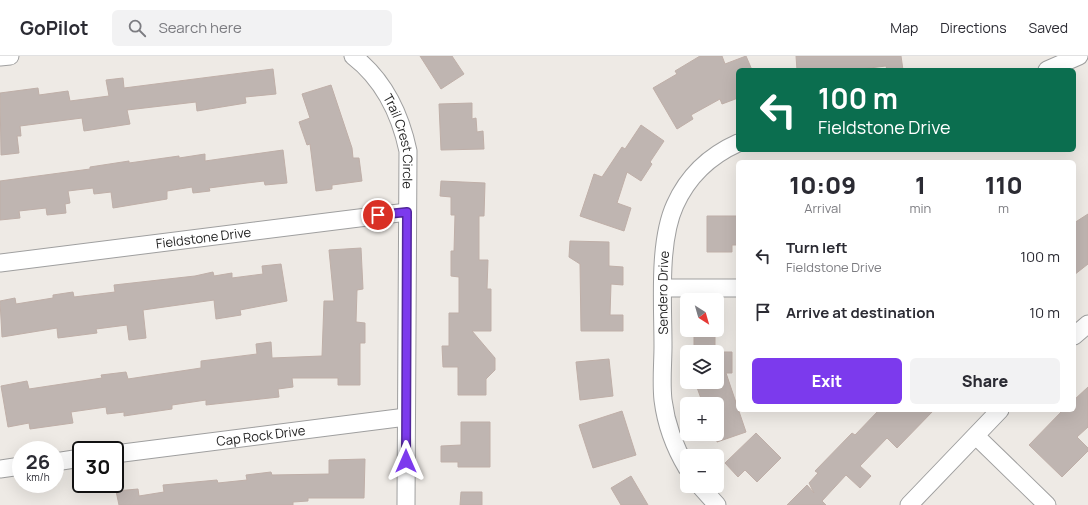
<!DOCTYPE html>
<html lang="en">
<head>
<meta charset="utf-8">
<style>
	:root { --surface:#fff; --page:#f2f2f3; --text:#2b2b33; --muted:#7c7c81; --line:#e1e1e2; --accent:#7c3aed }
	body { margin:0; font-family:Manrope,sans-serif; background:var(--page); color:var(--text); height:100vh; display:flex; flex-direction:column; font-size:15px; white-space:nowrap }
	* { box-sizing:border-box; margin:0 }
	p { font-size:13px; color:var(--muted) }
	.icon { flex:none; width:22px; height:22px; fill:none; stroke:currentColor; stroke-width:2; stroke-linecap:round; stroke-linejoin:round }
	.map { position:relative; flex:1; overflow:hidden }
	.side { position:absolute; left:736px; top:104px; width:340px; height:252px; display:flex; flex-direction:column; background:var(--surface); border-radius:6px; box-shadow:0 4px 16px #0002 }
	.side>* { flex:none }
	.top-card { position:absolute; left:736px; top:12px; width:340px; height:84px; border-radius:6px; box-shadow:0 4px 16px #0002; background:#0b6e4f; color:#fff; overflow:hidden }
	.needle { width:26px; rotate:143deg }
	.tools { position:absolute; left:680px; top:237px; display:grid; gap:8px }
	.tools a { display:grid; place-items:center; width:44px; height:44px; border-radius:6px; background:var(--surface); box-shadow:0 4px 16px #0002; font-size:20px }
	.speed { position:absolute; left:12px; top:385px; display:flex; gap:8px; font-size:20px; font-weight:700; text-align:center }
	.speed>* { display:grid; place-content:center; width:52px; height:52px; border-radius:50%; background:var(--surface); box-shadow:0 4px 16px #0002; line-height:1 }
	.speed small { font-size:10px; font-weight:400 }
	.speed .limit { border:2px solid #111; border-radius:6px; background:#fff; color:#111 }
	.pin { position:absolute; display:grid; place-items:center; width:34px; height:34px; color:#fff; margin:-17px; border:2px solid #fff; border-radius:50%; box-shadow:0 1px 4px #0007 }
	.me { position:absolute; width:44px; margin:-22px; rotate:0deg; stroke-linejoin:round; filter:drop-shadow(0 0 3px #0008) }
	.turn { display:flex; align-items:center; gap:14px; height:84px; padding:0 16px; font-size:18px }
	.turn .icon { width:52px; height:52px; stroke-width:2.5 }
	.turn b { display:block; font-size:28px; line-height:34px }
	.eta { display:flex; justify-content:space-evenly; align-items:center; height:68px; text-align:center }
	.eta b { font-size:24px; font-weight:800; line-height:28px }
	.button { display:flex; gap:8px; margin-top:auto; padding:8px 16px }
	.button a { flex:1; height:46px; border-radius:6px; background:var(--accent); color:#fff; font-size:16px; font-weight:800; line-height:46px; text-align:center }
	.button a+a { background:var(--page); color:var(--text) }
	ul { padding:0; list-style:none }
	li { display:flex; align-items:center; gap:12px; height:56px; padding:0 16px }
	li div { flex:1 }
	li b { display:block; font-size:15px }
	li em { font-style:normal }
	header { display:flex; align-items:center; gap:24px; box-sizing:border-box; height:56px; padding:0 20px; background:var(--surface); border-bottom:1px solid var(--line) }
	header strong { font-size:19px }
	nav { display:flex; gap:22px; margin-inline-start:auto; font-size:14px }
	.search { width:280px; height:36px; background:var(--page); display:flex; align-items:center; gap:10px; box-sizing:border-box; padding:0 14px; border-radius:6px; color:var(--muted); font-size:15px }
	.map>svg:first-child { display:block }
	.building { fill:#bfb5b1; stroke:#bfafa8 }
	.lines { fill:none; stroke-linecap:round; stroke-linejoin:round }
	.minor-casing { stroke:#9f9f9f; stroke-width:19 }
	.minor { stroke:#fff; stroke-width:17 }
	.route-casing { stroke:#51269a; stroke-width:10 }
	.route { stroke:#7c3aed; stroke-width:7 }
	.labels { text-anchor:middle; stroke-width:4; stroke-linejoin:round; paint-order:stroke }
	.street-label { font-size:13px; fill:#1e1e1e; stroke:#fff }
</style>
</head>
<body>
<header>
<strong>GoPilot</strong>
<div class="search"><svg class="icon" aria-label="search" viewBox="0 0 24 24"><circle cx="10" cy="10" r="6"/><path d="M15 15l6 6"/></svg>Search here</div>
<nav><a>Map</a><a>Directions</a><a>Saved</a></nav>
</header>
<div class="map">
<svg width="1088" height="449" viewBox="0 0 1088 449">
	<rect width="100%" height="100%" fill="#eeeae5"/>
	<path class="building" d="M420,0h32l12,18 -23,15z
		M700,0h22l3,8 21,-8 6,14h-14v28l-16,6 -2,-5 -29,16 2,4 -16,10 -24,-41 24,-14 -2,-3z
		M796,0h105l2,14h-16l-1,-4 -33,4h-56z
		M273,13l3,25 -31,3 1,6 -49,8 -1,-9 -69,8 3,14 -46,7 -2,-13 -62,8 1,10h-4l2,17 -18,2 -1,-62 38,-5 1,7 29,-4 2,10 39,-5 -3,-16 17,-2 1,10z
		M331,29l21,63 1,10h6l3,23 -30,4v4l-16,2 -6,-47 -3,1 -8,-23 11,-4 -8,-24z
		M472,47v16l4,-1 1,14 6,-1 1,18 -43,1 -2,-46z
		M641,69l23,16 -14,21 2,2 -11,17 -14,-9 -10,31 14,5 -7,23 -44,-15 14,-42 8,3 20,-30 3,2z
		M283,94l4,33 -22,2 -1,-4 -17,2 -38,5 1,3 -17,2 -1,-6 -25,4v8l-54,9 -2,-16 -17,2 -1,-6 -25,3 2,12 -5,1 1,9 -19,2 -1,-7 -27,3 1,7 -20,2v-39l90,-12v-2l39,-6v2l50,-7v2l26,-4v7z
		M441,125l44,2 -1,33h-5v44h9l-1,29h4v42h-19l23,27v12l-9,9v16h-28v-28h-15l-1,-21h7v-33h10v-36l-8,-1v-25h3l1,-36h-4v-18l-11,-1z
		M1088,158v50l-14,11v-52z
		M707,160h31v29h-6v7h-25z
		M570,185l39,1v24l14,1v18l-12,-1 -1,31h13v16h-42l-1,-67 -11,-7z
		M361,192l2,41 -6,1 -1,32 9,1v20h-5v42h-22v-7h-46l1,9 -15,2 1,8 -73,8v-5l-34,5v4l-48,7v-4l-17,2 -1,-7 -35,5 2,11 -43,6 -1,-6 -21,4 -7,-41 26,-5 2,8 73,-11 -1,-3 25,-3 2,7 73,-11v-7l56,-7 -1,-10 15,-2 1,16 50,-2 2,-55h10l-5,-51z
		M281,208l6,37 -47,9 1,5 -25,4 -2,-19 -71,10 3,28 -17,2 -2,-15 -31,4 1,4 -39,5 -1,-10 -55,9 -2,-36 15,-3 1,6 37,-6v-3l20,-3 1,5 41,-5 -1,-7 81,-9 18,-4 1,4 18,-3v5l31,-4 -1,-8z
		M694,279h21v17h-21z
		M717,296h15v21h-6l20,59 -29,10v-38h-14l-8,-22h22z
		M609,303l4,37 -33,4 -4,-38z
		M1088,331v40l-11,10 11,11v3l-26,26 -33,-32 34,-35h11v-10z
		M879,354h55l-37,38 -10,-10 -27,28 11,10 -11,12 -14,-13 -24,26 4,4h-39l20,-20 7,8 -5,-10 9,-10 -3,-2 37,-38 3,2z
		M622,355l14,44 -43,13 -14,-43z
		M461,366h29v45h-32v-5h-17v-16l20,-1z
		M756,377l25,25 -24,24 -12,-12 -7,7 -13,-14z
		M365,403l-1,39h-56v3l-15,1v3h-174l-3,-14 22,-2 1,7 25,-4 -1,-7 54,-5 1,3 29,-3 -1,-5 25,-3 1,3 57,-1v-14z
		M631,420l17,29h-27l-10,-17z
		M461,436h21v13h-22z"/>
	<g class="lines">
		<g class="minor-casing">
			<g id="minor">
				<path id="s1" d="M353,0c31,24 47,57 55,95l-2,354"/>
				<path d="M0,1l10,-1"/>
				<path d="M1047,14l32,-14"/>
				<path id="s2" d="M0,207l407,-51"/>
				<path d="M663,232h75"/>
				<path d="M1074,280l14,-12"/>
				<path d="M976,380l71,69"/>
				<path id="s3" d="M115,398l291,-37"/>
				<path d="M55,406l26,-4"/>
				<path id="s4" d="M687,412c-12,-20 -21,-44 -24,-68 -2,-18 0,-37 0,-54 0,-42 -5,-104 12,-141 13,-29 34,-49 63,-62"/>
				<path d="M0,413l21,-3"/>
				<path d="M700,430l17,19"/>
				<path d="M909,449l91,-95"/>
			</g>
		</g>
		<use href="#minor" class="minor"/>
	</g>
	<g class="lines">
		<g class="route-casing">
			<path id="route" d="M378,159l29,-3 -1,249"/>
		</g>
		<use href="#route" class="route"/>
	</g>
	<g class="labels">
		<g class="street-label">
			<text dy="5" stroke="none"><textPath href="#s1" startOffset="101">Trail Crest Circle</textPath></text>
			<text dy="5" stroke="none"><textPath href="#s2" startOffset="205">Fieldstone Drive</textPath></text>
			<text dy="5" stroke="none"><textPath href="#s4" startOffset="180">Sendero Drive</textPath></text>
			<text dy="5" stroke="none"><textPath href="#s3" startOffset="147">Cap Rock Drive</textPath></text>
		</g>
	</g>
</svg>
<div class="tools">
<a><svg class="needle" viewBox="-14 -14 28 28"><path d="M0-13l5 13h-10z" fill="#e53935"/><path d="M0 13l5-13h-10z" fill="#7c7c81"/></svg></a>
<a><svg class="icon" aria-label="layers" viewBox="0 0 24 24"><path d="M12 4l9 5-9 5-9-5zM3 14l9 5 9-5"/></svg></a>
<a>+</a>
<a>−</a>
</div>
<div class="speed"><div>26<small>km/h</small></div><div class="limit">30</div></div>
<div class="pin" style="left:378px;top:159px;background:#d93025"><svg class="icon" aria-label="arrive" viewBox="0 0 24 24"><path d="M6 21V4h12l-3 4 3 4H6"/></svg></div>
<svg class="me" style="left:406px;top:405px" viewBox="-20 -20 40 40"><path d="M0-17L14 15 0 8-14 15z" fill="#7c3aed" stroke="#fff" stroke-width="4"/></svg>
<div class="top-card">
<div class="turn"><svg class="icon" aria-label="left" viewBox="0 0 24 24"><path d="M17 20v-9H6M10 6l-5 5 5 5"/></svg><div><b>100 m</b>Fieldstone Drive</div></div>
</div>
<section class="side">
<div class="eta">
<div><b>10:09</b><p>Arrival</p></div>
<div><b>1</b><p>min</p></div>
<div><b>110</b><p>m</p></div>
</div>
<ul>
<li><svg class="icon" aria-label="left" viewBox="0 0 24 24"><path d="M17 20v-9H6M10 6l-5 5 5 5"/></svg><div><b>Turn left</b><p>Fieldstone Drive</p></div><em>100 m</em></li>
<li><svg class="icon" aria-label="arrive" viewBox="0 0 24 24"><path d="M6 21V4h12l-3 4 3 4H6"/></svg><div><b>Arrive at destination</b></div><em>10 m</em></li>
</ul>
<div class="button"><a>Exit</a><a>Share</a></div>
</section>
</div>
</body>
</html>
